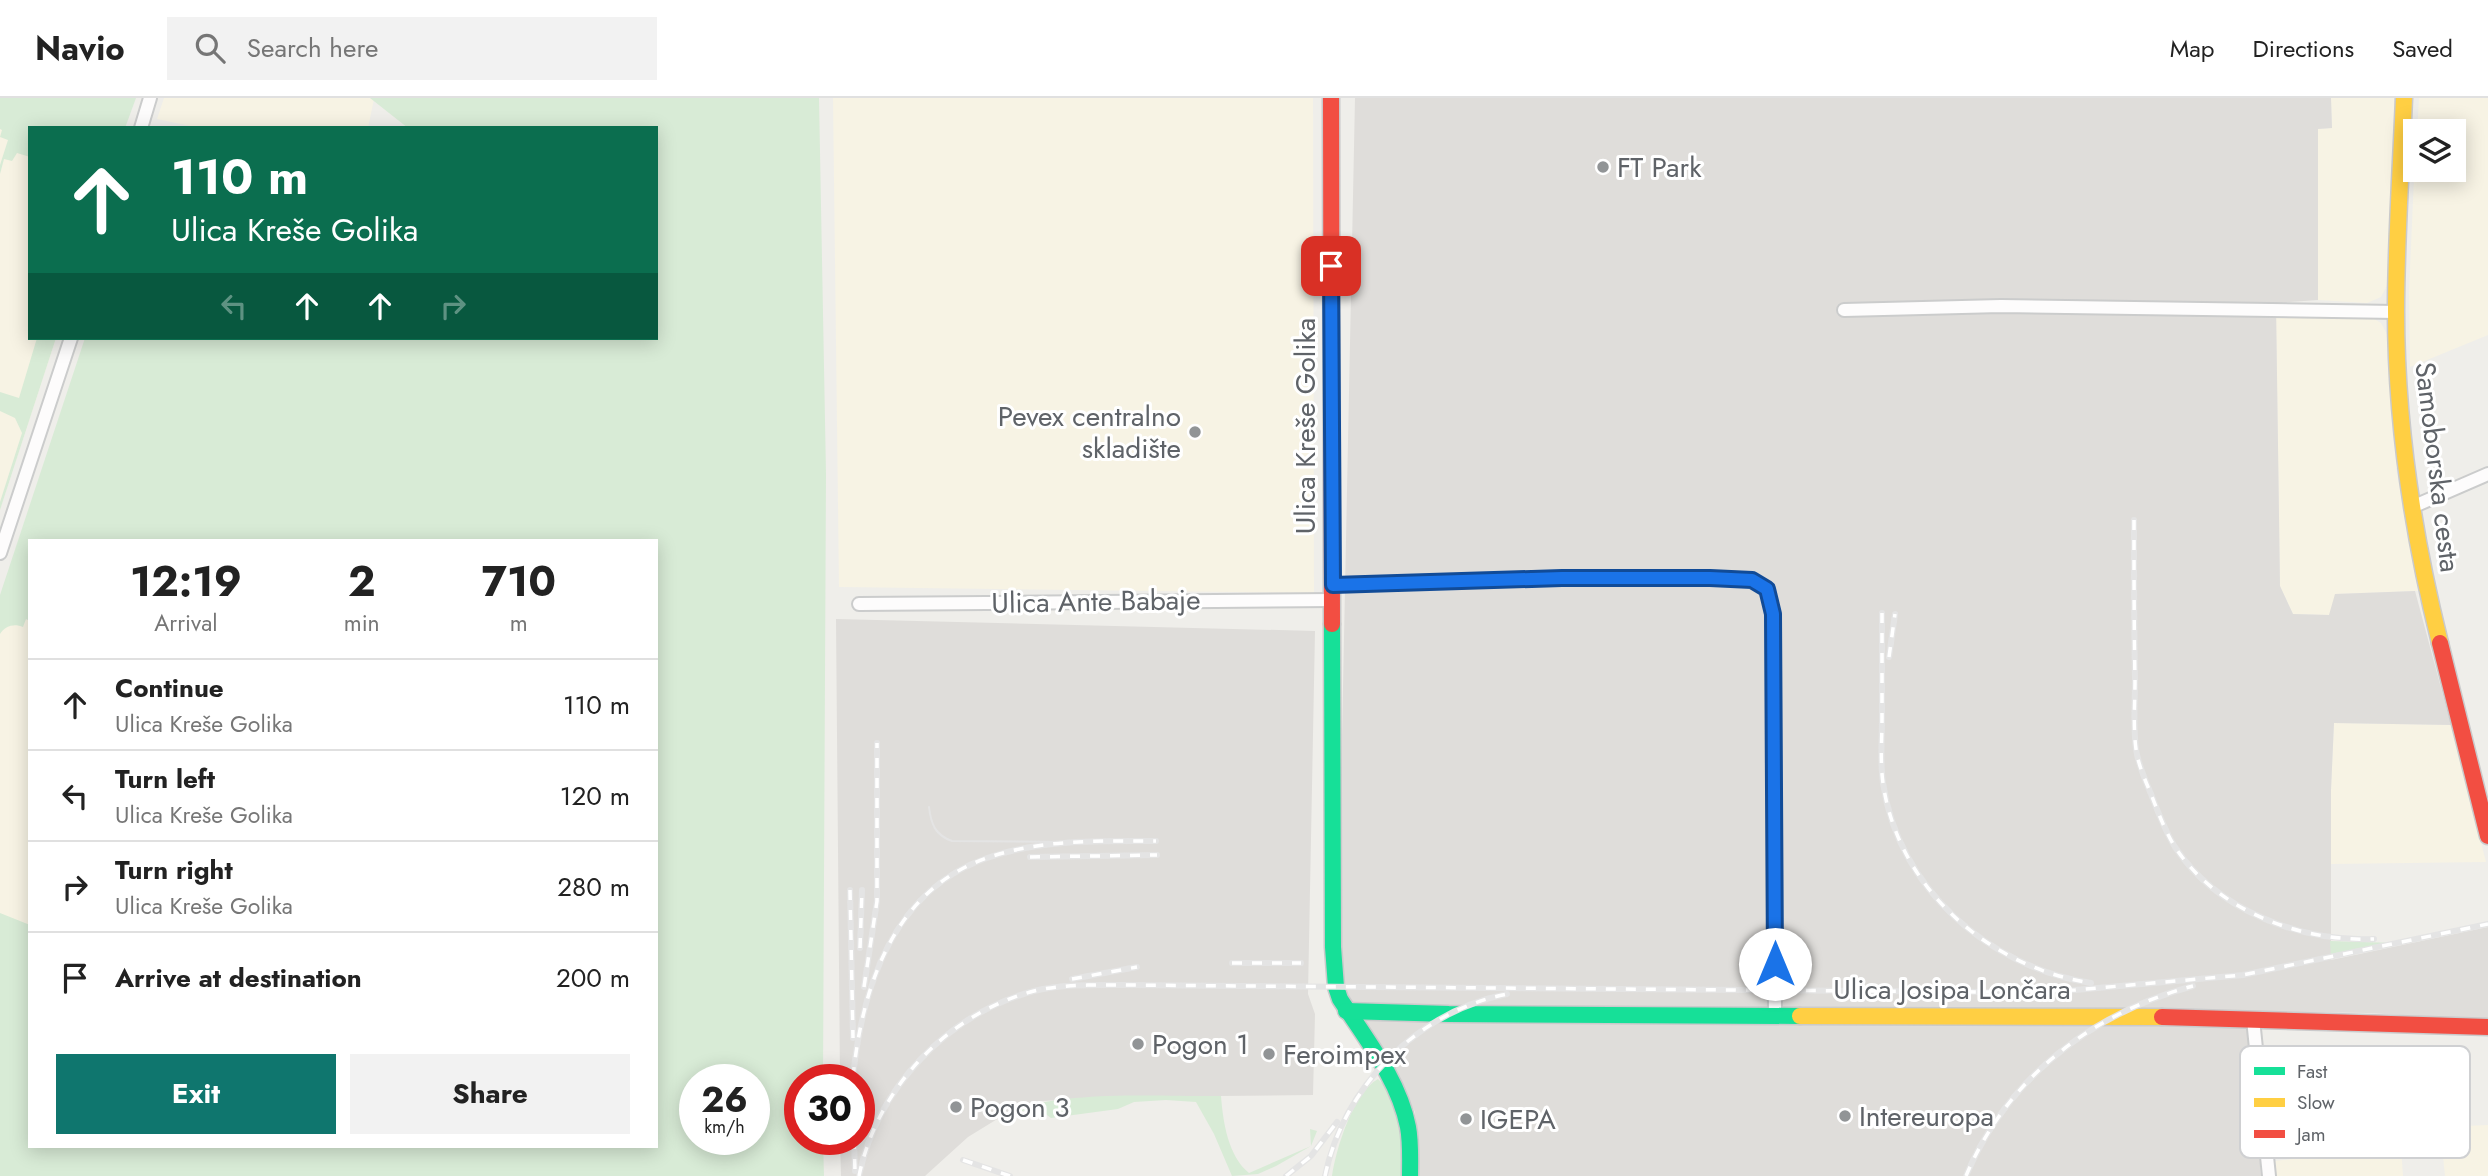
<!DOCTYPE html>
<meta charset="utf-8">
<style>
:root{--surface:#fff;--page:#f2f2f2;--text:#222;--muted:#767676;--line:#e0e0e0;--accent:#0f766e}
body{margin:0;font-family:Jost,sans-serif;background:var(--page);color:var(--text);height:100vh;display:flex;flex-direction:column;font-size:26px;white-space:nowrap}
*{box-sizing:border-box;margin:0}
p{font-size:23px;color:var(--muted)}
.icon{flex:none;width:38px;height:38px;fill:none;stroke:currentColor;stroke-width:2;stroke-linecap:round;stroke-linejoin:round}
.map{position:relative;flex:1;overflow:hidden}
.sheet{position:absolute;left:28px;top:441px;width:630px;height:609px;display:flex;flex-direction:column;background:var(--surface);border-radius:0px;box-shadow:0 4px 18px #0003}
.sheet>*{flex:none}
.top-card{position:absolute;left:28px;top:28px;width:630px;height:214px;border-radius:0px;box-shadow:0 4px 18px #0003;background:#0b6e4f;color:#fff;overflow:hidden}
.tools{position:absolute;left:2403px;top:21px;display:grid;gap:14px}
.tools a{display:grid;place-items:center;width:63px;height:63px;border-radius:0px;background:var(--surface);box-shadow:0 4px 18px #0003;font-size:35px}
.speed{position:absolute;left:679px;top:966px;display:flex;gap:14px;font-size:35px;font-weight:700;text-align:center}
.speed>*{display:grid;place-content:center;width:91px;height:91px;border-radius:50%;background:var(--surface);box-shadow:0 4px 18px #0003;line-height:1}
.speed small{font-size:18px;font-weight:400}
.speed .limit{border:10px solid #d22;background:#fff;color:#111}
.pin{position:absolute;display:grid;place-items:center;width:60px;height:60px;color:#fff;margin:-30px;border-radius:14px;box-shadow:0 4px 10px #0006}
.me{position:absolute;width:77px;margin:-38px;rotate:0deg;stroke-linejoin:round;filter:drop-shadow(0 0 5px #0008)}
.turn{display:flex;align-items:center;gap:24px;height:147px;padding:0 28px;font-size:32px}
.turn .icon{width:91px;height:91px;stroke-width:2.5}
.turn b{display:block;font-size:49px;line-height:60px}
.lanes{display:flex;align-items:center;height:66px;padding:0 28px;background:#0003;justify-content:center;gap:35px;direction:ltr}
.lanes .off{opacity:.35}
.eta{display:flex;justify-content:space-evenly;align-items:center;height:119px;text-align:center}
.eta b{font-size:42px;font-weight:700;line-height:49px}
.action{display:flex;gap:14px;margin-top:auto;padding:14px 28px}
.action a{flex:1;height:80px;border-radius:0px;background:var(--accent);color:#fff;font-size:28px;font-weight:700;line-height:80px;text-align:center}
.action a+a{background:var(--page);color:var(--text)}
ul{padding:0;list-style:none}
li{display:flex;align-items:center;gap:21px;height:91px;padding:0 28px;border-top:2px solid var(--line)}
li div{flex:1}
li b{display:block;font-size:26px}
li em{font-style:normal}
header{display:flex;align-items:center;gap:42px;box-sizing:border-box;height:98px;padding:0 35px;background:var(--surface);border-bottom:2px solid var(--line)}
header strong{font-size:33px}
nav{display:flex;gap:38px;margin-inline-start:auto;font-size:24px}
.search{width:490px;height:63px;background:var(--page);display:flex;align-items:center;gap:18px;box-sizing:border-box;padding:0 24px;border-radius:0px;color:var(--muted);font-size:26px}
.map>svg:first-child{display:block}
</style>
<header>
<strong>Navio</strong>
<div class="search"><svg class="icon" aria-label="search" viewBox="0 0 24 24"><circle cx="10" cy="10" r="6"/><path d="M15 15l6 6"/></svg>Search here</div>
<nav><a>Map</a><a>Directions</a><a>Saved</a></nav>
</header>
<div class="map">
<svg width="2488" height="1078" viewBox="0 0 2488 1078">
<rect width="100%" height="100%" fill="#efeeea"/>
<g fill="#f7f3e4">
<path d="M164 0H370L374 1 368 30H200L157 21Z"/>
<path d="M833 0H1313L1314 495 839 489Z"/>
<path d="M2331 0H2394L2393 90 2389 184 2381 199 2367 205 2318 202V31L2332 30Z"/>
<path d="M2419 0H2488V237L2410 269 2409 194 2415 56V72H2454V33H2417Z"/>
<path d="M0 28 30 37V240H56L0 412Z"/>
<path d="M2276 219H2371L2381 225 2388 238 2400 369 2396 370 2418 493 2336 496 2330 517 2293 516 2280 488Z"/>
<path d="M0 510 30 523V844L0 831Z"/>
<path d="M2334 625 2451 627 2486 764 2331 766V692Z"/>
<path d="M2488 1027V1078H2445L2440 1029Z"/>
<path d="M2401 1049 2403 1078H2275L2274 1063Z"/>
</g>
<g fill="#dfddda">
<path d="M1355 0H2331L2332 30 2318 31V202L2276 205 2280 488 2293 516 2329 517 2335 496 2415 493 2451 627 2334 625 2331 692V862L2488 829V922L2367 915 2248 913 2261 1078H1417L1415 1014 1388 965 1337 884Z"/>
<path d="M836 521 1315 533 1308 896 1315 916 1313 997 1111 999 1043 1003 1012 1012 968 1039 925 1078H841L840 1041H859V982H840Z"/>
</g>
<g fill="#d8ebd6" fill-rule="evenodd">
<path d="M0 0H136L125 30H30V59L17 55 12 63 4 61 0 76V67L8 42 0 39 2 32 0 31Z"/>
<path d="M370 0H819L826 376 823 982H800V1041H823L824 1078H0V815L30 827V1048H656V443H30V523L26 521 23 529C14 525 5 528 0 536V497L85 240H656V30H408ZM695 982H754V1041H695Z"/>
<path d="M37 240H56L0 412V404L22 335 15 320 0 313V294L19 300Z"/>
<path d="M2330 843 2396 845 2331 859Z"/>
<path d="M1378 981C1405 1006 1403 1044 1404 1078H1332C1336 1051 1353 995 1378 981Z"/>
<path d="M1221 998C1223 1024 1228 1058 1249 1075L1311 1048 1310 1031 1317 1033 1311 1048 1276 1068 1258 1076 1232 1078 1214 1036 1196 1004 1166 1002 1134 1004 1118 1011 1051 1020 1036 1009 1001 1019C1048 990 1164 999 1221 998Z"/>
</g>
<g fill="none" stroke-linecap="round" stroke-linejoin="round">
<defs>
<g id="street">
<path d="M141 30 150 0"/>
<path d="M1844 212 2001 208 2396 214"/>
<path d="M2412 409 2488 376"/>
<path d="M0 455 71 240"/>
<path d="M1333 487 1562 480H1710L1752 482 1767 491 1773 516 1775 916"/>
<path d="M859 506 1333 502"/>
<path d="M2253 921 2269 1078"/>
</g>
<g id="fast">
<path d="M1332 526 1333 849 1336 889 1340 901C1366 941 1399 982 1408 1029 1411 1045 1410 1062 1410 1078"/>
<path d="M1346 913 1449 916 1800 918"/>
</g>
<g id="slow">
<path d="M2404 0C2401 71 2396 142 2396 213 2396 325 2413 437 2440 545"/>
<path d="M1800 918 2162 919"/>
</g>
<g id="jam">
<path d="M1331 0 1332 526"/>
<path d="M2440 545 2488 738"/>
<path d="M2162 919 2488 929"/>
</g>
</defs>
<use href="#street" stroke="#cbcccc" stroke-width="16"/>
<use href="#fast" stroke="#cacacb" stroke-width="19"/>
<use href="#slow" stroke="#cacacb" stroke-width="19"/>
<use href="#jam" stroke="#cacacb" stroke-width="19"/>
<use href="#street" stroke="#fdfcfc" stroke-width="12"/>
<use href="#fast" stroke="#16e098" stroke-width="16"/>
<use href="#slow" stroke="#ffcf43" stroke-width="16"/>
<use href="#jam" stroke="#f24e42" stroke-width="16"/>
<path stroke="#e4e4e4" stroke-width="2" d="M929 709C931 726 935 737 952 743L1077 744"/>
<defs>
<g id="rail">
<path d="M2134 422C2134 475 2134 529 2135 582 2135 604 2133 629 2136 651 2138 666 2145 682 2151 696 2158 714 2165 733 2175 749 2217 813 2301 844 2374 841"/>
<path d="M1882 515C1882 550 1882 586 1882 621 1882 642 1880 664 1883 685 1898 790 1988 869 2091 885"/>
<path d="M1889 559 1895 516"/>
<path d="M1030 759 1157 757"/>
<path d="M850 792 853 940"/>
<path d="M860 850 862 792"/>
<path d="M1232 865H1301"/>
<path d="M1072 881 1137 869"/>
<path d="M864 889 877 803V645"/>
<path d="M853 979C862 890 893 792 987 760 1041 741 1100 743 1156 743"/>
<path d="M854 1041 855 1073"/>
<path d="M963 1062 1010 1078"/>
<path d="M859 1078C877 990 947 916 1034 893 1063 886 1095 887 1125 887L1987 894 2075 892 2243 877 2488 826"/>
<path d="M1286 1078 1311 1058 1337 1024"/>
<path d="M1325 1078C1344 988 1417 914 1507 896"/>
<path d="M1966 1078C2007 980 2092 915 2193 888"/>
</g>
</defs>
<use href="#rail" stroke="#e4e4e4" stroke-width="6"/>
<use href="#rail" stroke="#fff" stroke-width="3.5" stroke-dasharray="10" stroke-linecap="butt"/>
</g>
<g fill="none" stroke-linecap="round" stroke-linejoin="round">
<defs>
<path id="route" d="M1331 168 1333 487 1562 480H1710L1752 482 1767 491 1773 516 1775 866"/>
</defs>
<use href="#route" stroke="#114b97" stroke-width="18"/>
<use href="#route" stroke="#1a73e8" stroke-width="12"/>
</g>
<g fill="#919496" stroke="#fff" stroke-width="2.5">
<circle cx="1603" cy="69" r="7"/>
<circle cx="1195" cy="334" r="7"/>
<circle cx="1138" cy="946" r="7"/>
<circle cx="1269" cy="956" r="7"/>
<circle cx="956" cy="1009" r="7"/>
<circle cx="1845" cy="1018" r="7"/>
<circle cx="1466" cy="1021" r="7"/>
</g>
<g text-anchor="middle" stroke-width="6" stroke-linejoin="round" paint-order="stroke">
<g font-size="28" fill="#5f6368" stroke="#fff" text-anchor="start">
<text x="1617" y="79">FT Park</text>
<text x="1181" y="328" text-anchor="end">Pevex centralno<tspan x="1181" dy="32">skladište</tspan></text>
<text x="1152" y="956">Pogon 1</text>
<text x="1283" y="966">Feroimpex</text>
<text x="970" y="1019">Pogon 3</text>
<text x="1859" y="1028">Intereuropa</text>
<text x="1480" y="1031">IGEPA</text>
</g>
<g font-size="28" fill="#5f6368" stroke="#fff">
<text transform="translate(1305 328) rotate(-90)" y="10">Ulica Kreše Golika</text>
<text transform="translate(2438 369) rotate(83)" y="10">Samoborska cesta</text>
<text transform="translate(1096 503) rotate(-1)" y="10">Ulica Ante Babaje</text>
<text x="1952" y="901">Ulica Josipa Lončara</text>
</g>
</g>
<rect x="2240" y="948" width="230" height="112" rx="10" fill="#fff" stroke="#cfd0d2" stroke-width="2"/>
<rect x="2254" y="969" width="31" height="8" fill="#16e098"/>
<rect x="2254" y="1000" width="31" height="9" fill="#ffcf43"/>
<rect x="2254" y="1032" width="31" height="8" fill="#f24e42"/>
<g font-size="19" fill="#5f6368">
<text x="2297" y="980">Fast</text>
<text x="2297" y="1011">Slow</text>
<text x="2297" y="1043">Jam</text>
</g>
</svg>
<div class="tools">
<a><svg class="icon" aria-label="layers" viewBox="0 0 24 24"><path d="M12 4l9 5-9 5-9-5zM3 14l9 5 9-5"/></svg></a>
</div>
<div class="speed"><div>26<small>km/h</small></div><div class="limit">30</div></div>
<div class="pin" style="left:1331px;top:168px;background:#d93025"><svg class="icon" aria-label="arrive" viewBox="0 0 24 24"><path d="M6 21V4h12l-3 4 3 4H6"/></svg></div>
<svg class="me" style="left:1775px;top:866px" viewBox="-20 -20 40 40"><circle r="19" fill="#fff"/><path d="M0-13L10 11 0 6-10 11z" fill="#1a73e8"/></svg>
<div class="top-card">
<div class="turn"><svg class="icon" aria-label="ahead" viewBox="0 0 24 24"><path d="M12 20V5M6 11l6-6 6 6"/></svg><div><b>110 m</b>Ulica Kreše Golika</div></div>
<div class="lanes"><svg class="icon off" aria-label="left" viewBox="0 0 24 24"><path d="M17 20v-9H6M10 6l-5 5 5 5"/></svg><svg class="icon" aria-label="ahead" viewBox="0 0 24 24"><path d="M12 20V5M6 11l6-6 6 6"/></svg><svg class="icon" aria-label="ahead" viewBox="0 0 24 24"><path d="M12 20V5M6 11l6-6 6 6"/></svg><svg class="icon off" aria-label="right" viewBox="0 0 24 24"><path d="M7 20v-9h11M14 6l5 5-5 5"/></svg></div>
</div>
<section class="sheet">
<div class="eta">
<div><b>12:19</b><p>Arrival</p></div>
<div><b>2</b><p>min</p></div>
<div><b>710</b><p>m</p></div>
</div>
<ul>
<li><svg class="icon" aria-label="ahead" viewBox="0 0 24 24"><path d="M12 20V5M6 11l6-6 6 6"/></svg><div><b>Continue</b><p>Ulica Kreše Golika</p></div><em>110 m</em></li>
<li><svg class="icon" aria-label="left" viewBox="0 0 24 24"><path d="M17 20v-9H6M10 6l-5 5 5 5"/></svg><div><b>Turn left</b><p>Ulica Kreše Golika</p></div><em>120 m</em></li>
<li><svg class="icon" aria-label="right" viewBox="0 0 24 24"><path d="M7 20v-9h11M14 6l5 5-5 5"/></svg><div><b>Turn right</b><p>Ulica Kreše Golika</p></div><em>280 m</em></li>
<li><svg class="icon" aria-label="arrive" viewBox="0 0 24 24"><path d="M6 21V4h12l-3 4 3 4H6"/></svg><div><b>Arrive at destination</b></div><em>200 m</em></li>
</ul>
<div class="action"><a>Exit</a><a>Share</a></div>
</section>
</div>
